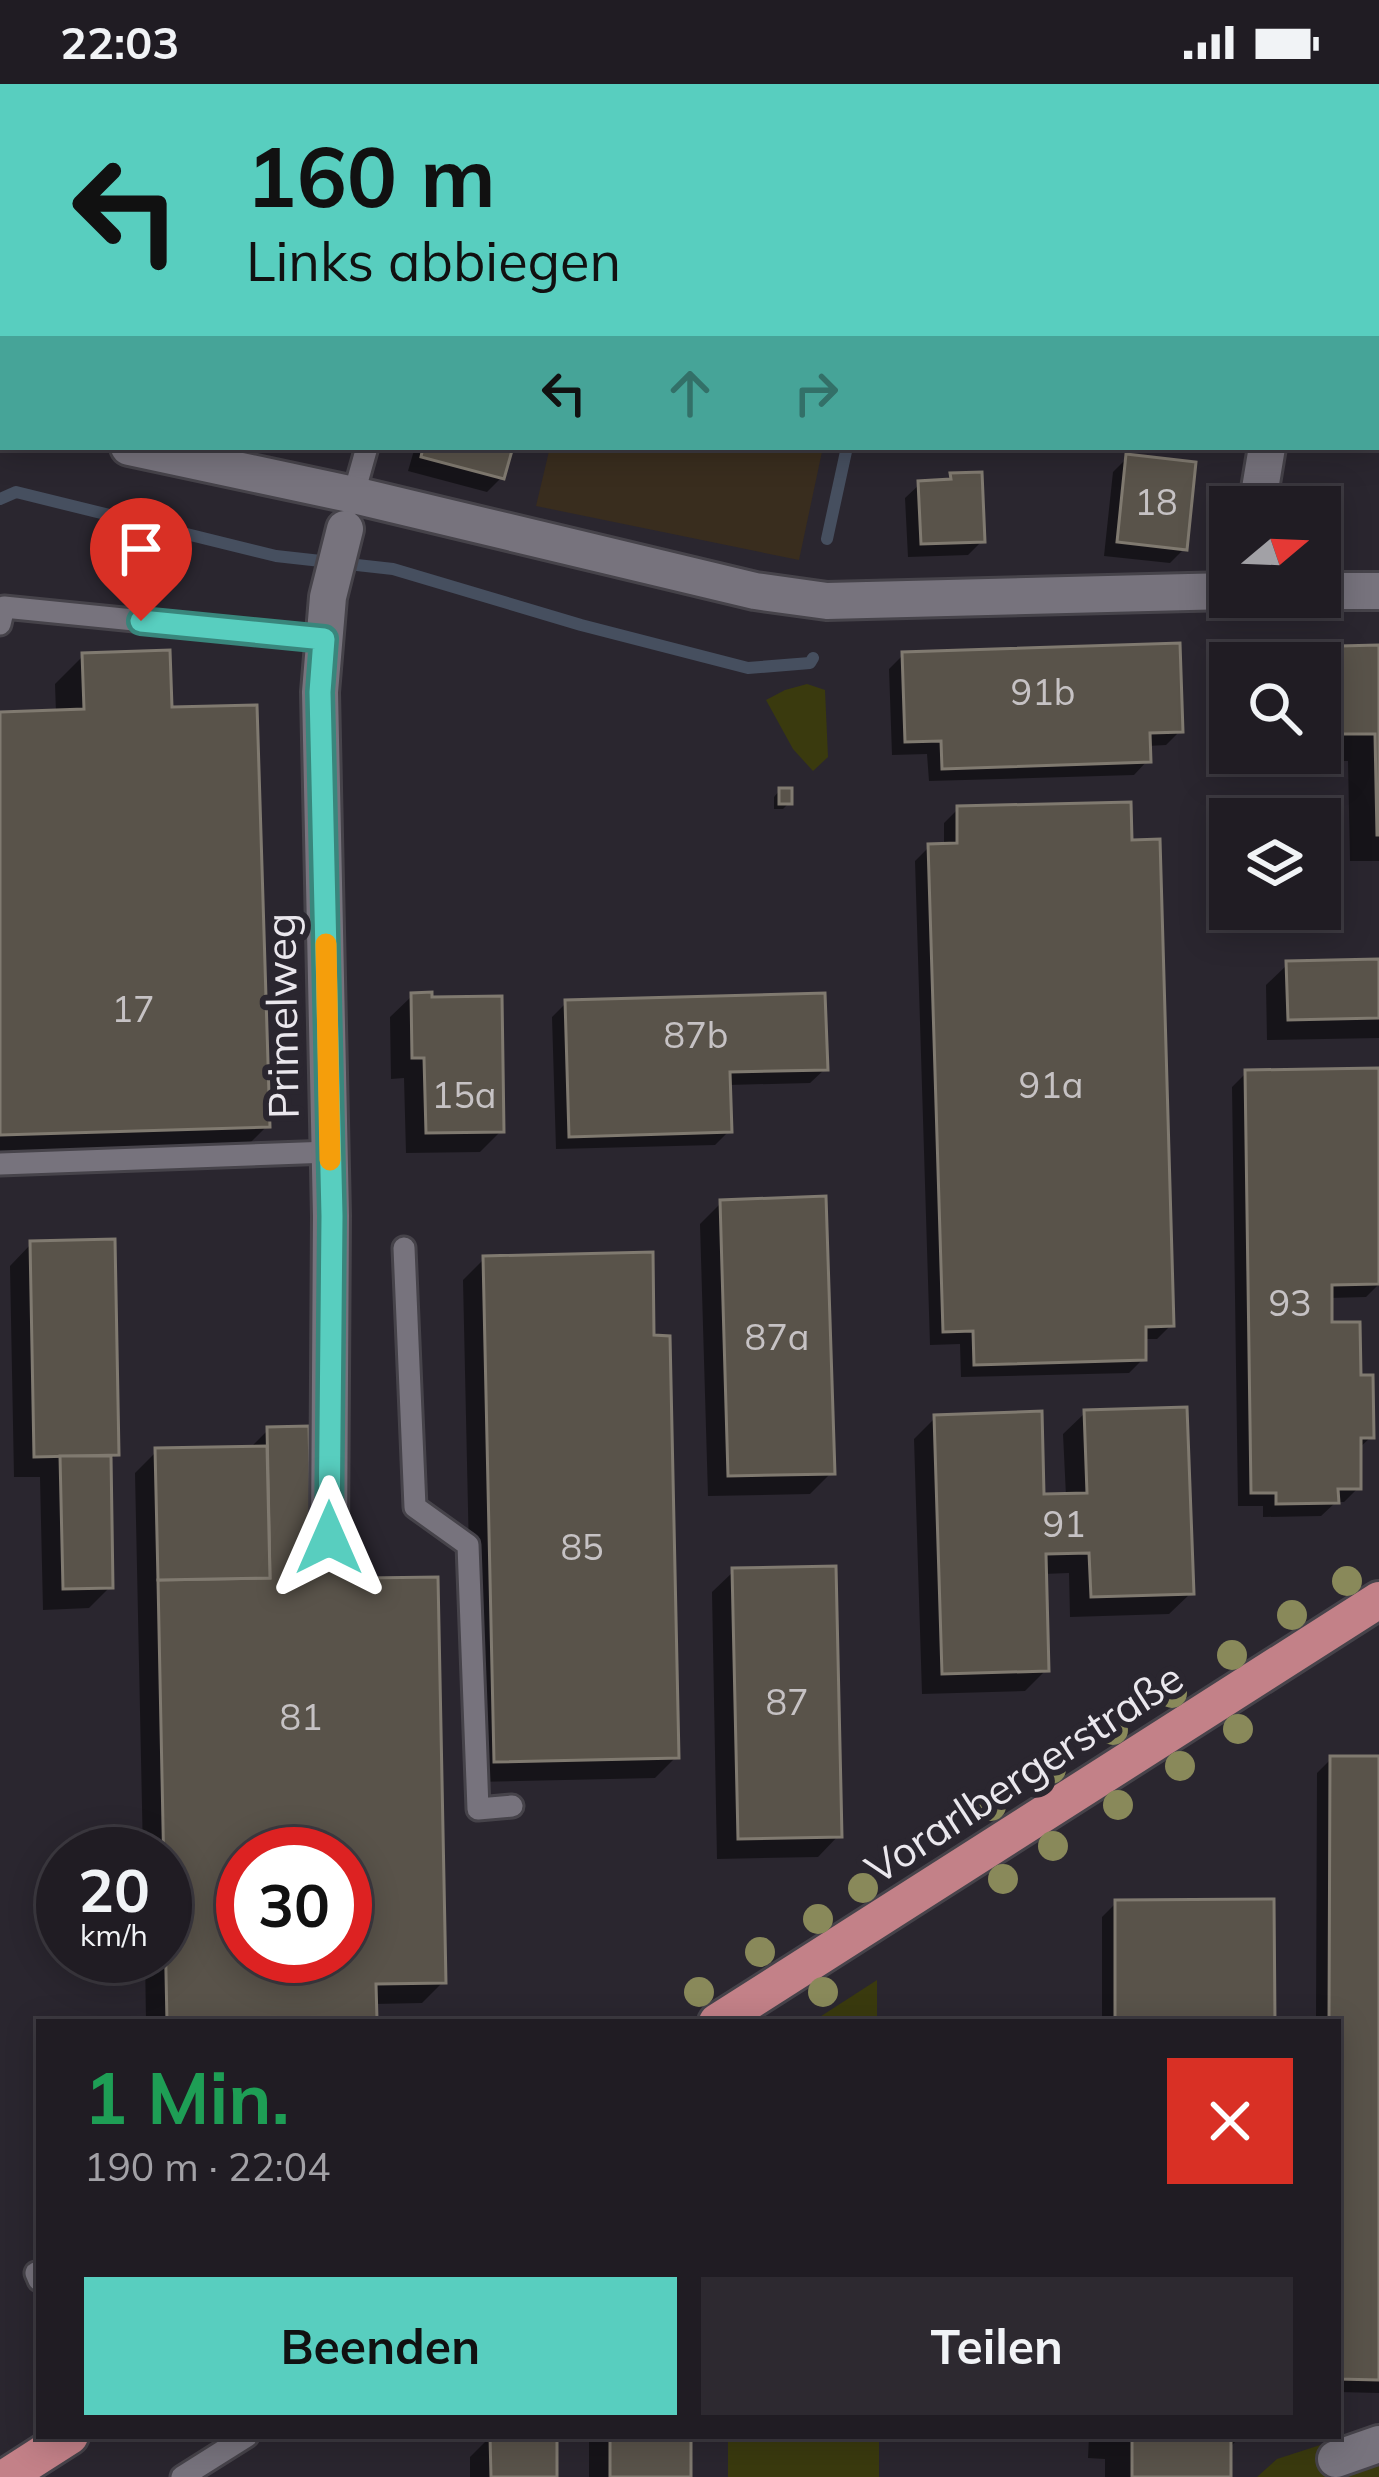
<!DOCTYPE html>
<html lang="de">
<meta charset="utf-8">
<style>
:root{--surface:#201c23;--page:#2d2930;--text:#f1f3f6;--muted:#a2a1a6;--line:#3d3a41;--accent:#58cebf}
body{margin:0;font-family:Mulish,sans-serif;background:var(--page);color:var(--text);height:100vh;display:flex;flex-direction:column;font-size:45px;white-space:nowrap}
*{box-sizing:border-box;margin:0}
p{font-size:39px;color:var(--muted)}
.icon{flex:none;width:66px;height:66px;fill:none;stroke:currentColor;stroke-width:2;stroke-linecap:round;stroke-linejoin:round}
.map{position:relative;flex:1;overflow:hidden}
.details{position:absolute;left:36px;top:1935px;width:1305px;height:420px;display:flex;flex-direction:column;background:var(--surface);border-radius:0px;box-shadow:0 6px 30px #0003,0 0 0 3px var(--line)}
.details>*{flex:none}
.hud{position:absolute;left:0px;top:0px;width:1380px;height:366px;box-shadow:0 6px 30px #0003,0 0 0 3px var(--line);background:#58cebf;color:#111;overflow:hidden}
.needle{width:78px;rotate:71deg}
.tools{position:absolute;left:1209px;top:402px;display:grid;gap:24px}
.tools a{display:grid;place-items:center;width:132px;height:132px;border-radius:0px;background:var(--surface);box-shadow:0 6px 30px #0003,0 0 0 3px var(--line);font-size:60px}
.speed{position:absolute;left:36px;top:1743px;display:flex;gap:24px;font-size:60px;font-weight:700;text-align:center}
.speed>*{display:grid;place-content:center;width:156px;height:156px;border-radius:50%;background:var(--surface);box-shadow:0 6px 30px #0003,0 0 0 3px var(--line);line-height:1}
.speed small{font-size:30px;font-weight:400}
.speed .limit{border:18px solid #d22;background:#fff;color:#111}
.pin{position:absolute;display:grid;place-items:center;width:102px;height:102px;color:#fff;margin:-123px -51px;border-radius:50% 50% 50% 0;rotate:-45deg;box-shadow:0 0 12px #0007}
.pin .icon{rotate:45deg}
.me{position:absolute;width:132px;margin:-66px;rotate:0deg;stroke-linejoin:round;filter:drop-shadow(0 0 9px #0008)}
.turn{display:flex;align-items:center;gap:42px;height:252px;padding:0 48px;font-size:54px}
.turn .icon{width:156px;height:156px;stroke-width:2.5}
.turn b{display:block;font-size:84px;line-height:102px}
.lanes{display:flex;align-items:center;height:114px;padding:0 48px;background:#0003;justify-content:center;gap:60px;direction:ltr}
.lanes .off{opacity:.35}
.round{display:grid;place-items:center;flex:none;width:126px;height:126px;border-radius:0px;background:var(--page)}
.summary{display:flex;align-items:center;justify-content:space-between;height:204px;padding:0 48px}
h1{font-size:72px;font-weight:700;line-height:90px;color:#1e9e55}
.action{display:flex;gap:24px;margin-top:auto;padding:24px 48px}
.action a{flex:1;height:138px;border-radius:0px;background:var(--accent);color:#111;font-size:48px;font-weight:700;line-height:138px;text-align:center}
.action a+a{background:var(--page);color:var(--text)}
.status{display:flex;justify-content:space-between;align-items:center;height:84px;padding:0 60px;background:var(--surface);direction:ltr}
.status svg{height:33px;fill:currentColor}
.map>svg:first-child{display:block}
</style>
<div class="status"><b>22:03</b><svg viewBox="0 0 49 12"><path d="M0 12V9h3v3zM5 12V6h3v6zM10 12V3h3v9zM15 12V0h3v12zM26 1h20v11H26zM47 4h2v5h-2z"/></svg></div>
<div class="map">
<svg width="1379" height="2393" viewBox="0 0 1379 2393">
<rect width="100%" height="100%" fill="#2a262f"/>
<path fill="#392d1e" d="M550 363H823L799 476 536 422Z"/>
<g fill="#3a3a0e">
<path d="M807 600 825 606 828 673 813 687 793 665 766 616 785 606Z"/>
<path d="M877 1896V1938H812Z"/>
<path d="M1379 2342V2393H1257L1277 2375Z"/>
<rect x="728" y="2352" width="151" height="41"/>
</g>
<g fill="#0007" fill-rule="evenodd">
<path d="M236 0H288L287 3H235Z"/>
<path d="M1164 0H1220L1217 3H1177Z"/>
<path d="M1223 0H1284L1281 3H1231L1223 2Z"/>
<path d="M415 363H510L501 394 487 408 408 387Z"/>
<path d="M1127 374 1184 465 1170 479 1104 472 1113 388Z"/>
<path d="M952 392 982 457 968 471 908 473 905 414 920 400 945 399Z"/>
<path d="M1379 564V777H1350L1348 677H1314V669H1320V586L1341 565Z"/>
<path d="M903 571 1180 647 1166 661 1147 662 1148 676 1134 691 929 697 927 670 892 671 889 585Z"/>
<path d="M83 572 169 626 267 1042 239 1070 0 1077V631L56 629 55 600Z"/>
<path d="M780 706 789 719 783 725H774V713Z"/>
<path d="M958 725 1171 1241 1157 1255H1143V1275L1129 1289 961 1293 960 1260 930 1261 915 777 929 763H944V739Z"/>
<path d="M1379 878V954L1267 956 1266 901 1288 880Z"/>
<path d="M412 912 501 1047 480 1068 406 1069 404 994 391 995 390 933Z"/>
<path d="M566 919 825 985 810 999 728 1001 729 1047 715 1061 556 1065 552 933Z"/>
<path d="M1379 987V1200L1366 1213 1329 1214V1241L1358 1294 1371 1353 1358 1365V1404L1344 1418H1336L1321 1432 1263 1433V1422H1238L1232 1003 1246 989Z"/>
<path d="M721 1119 832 1388 810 1410 708 1412 700 1140Z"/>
<path d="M31 1160 116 1370 108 1379 110 1503 89 1524 43 1526 40 1393H14L10 1182Z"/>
<path d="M484 1175 676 1673 655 1694 474 1698 463 1196Z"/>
<path d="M1085 1329 1191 1509 1169 1530 1070 1533 1069 1489 1043 1490 1046 1586 1025 1607 922 1610 914 1355 935 1334 1041 1413 1066 1412 1063 1350Z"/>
<path d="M268 1346 309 1478 364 1497 443 1898 422 1919 374 1920V1934L370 1938H146L145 1872H165V1770H143L135 1389 157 1367 249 1365ZM243 1770H345V1872H243Z"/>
<path d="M734 1487 839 1751 818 1773 717 1775 712 1508Z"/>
<path d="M1331 1675H1379V2309L1338 2308V1938H1316L1317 1689Z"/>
<path d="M1116 1819 1272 1938H1102V1833Z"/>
<path d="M491 2352H554V2393H470V2373Z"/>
<rect x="589" y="2352" width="99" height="41"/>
<path d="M1089 2352H1241L1228 2365V2393H1105V2375L1088 2374Z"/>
</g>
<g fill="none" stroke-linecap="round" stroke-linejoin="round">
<g stroke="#464f5f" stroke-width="12">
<path d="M940 3 941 0"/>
<path d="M0 415 16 408 276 472 393 485 581 541 748 584 810 579 813 574"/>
<path d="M827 455 847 363"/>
</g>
</g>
<g fill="#59534a" stroke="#807a70" stroke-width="3" fill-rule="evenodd">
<path d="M0 0H72L71 3H3V59H0Z"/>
<path d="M327 0H389L388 3H326Z"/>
<path d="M711 0H882L881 3H710Z"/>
<path d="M0 59H3V154L0 153Z"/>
<path d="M423 363H513L504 395 421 373Z"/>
<path d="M1126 370 1196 378 1187 466 1117 458Z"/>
<path d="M982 388 985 458 921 460 918 397 951 395 950 389Z"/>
<path d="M1180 559 1183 648 1150 649 1151 678 942 685 941 657 905 658 902 568Z"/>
<path d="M1379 561V751H1377L1375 650H1341L1340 562Z"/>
<path d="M170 566 172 623 257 621 270 1043 0 1051V628L84 625 82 569Z"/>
<rect x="779" y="704" width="13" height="16"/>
<path d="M1131 718 1132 756 1160 755 1174 1242 1146 1243V1276L974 1281 973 1247 943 1248 928 760 957 759V722Z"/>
<path d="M1379 875V934L1288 936 1286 877Z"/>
<path d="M432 908V913L502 912 504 1048 426 1049 424 974H412L411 909Z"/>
<path d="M825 909 828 986 730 988 732 1048 569 1053 565 916Z"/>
<path d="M1379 984V1200L1332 1201V1238H1360L1361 1291H1373L1374 1354H1361V1405H1338L1339 1419 1276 1420V1409H1251L1245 986Z"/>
<path d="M826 1112 835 1390 728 1392 720 1116Z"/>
<path d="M115 1155 119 1371 34 1373 30 1157Z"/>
<path d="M653 1168 654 1251 670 1252 679 1674 494 1678 483 1172Z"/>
<path d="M1187 1323 1194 1510 1091 1513 1089 1469 1046 1470 1049 1587 942 1590 934 1331 1042 1327 1044 1410 1087 1409 1084 1326Z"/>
<path d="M309 1342 312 1475 366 1473V1494L438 1493 446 1899 376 1900 377 1935 347 1938H167L158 1496 270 1494 267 1343ZM243 1770H345V1872H243Z"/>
<path d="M267 1362 270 1494 158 1496 155 1364Z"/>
<path d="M60 1372H111L113 1504 63 1505Z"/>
<path d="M836 1482 842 1753 738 1755 732 1484Z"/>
<path d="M1330 1672H1379V2296L1338 2295V1938H1329Z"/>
<path d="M1274 1815 1275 1938H1115V1816Z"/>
<path d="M490 2352H557V2393H491Z"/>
<rect x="610" y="2352" width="81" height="41"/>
<rect x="1132" y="2352" width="99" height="41"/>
</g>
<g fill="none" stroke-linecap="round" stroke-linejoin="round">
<defs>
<g id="lane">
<path d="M172 3 173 0"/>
<path d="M470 3 471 0"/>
<path d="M351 420 367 363"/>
<path d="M0 540 4 523 324 555"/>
<path d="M0 1080 330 1068"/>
<path d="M404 1164 415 1423 468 1461 478 1725 512 1722"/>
<path d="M36 2189 39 2196"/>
<path d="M182 2393 247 2352"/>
</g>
<g id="street">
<path d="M1328 3V0"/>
<path d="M0 325 3 326"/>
<path d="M129 363 354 411 755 507 827 517 1230 507"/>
<path d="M1257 423 1267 363"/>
<path d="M1320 507H1379"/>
<path d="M329 1454 331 1132 320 608 328 513 345 445"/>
<path d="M1336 2375 1379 2360"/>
</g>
<g id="primary">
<path d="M717 1938 1379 1516"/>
<path d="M6 2393 70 2352"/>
</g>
</defs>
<use href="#lane" stroke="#46434a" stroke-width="27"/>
<use href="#street" stroke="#46434a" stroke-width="42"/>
<use href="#primary" stroke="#46434a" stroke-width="42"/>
<use href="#lane" stroke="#77737d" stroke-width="21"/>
<use href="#street" stroke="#77737d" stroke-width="36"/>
<use href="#primary" stroke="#c38188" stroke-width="36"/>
</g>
<g fill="#89895a">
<circle cx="1347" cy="1497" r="15"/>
<circle cx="1292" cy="1531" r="15"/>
<circle cx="1232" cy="1571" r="15"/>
<circle cx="1172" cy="1609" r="15"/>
<circle cx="1238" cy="1645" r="15"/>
<circle cx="1113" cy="1646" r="15"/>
<circle cx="1180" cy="1682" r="15"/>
<circle cx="1051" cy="1685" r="15"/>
<circle cx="1118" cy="1721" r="15"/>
<circle cx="991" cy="1722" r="15"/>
<circle cx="1053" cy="1762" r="15"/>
<circle cx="1003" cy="1795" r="15"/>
<circle cx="863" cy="1804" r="15"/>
<circle cx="818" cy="1835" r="15"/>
<circle cx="760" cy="1868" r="15"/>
<circle cx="699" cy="1908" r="15"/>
<circle cx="823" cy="1908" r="15"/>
</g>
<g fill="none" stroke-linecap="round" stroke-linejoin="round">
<defs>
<path id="route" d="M141 537 324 555 320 608 332 1132 329 1454"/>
</defs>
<use href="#route" stroke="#39867c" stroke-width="30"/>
<use href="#route" stroke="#58cebf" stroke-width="21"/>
<path stroke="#f59e0b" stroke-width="21" d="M326 860 330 1076"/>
</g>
<g text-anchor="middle" stroke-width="12" stroke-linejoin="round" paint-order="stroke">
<g font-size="36" fill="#c6c2c4">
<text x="1156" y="431">18</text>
<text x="1043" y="621">91b</text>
<text x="133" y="938">17</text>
<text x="696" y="964">87b</text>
<text x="1051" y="1014">91a</text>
<text x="464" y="1024">15a</text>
<text x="1290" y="1232">93</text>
<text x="777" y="1266">87a</text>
<text x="1064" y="1453">91</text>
<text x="582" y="1476">85</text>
<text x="787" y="1631">87</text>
<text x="301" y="1646">81</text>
</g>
<g font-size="42" fill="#eae7ed" stroke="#2a262f">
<text transform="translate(282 932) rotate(-91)" y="15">Primelweg</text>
<text transform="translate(1024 1689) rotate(-33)" y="15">Vorarlbergerstraße</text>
</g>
</g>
</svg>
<div class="tools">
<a><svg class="needle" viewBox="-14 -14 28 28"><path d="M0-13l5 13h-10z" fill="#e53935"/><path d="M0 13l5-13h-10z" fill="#a2a1a6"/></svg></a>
<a><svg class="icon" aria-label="search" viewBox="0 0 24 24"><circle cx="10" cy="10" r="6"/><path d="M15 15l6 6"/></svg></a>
<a><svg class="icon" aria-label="layers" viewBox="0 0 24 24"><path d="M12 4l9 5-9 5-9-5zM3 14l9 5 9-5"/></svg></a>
</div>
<div class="speed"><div>20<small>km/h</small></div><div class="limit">30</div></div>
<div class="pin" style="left:141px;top:537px;background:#d93025"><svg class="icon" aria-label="arrive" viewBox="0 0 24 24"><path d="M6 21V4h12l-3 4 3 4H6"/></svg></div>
<svg class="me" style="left:329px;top:1454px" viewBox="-20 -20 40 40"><path d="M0-17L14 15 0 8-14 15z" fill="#58cebf" stroke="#fff" stroke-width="4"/></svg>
<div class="hud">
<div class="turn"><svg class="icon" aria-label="left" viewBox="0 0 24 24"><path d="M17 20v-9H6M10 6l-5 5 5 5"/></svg><div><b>160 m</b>Links abbiegen</div></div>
<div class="lanes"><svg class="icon" aria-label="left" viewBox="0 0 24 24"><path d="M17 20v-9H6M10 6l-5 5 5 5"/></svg><svg class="icon off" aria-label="ahead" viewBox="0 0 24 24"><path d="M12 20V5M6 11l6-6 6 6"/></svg><svg class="icon off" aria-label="right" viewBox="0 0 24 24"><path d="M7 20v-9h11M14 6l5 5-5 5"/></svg></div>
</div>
<section class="details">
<div class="summary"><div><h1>1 Min.</h1><p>190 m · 22:04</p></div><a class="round" style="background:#d93025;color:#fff"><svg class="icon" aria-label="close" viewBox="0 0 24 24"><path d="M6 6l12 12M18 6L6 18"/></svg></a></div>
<div class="action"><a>Beenden</a><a>Teilen</a></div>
</section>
</div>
